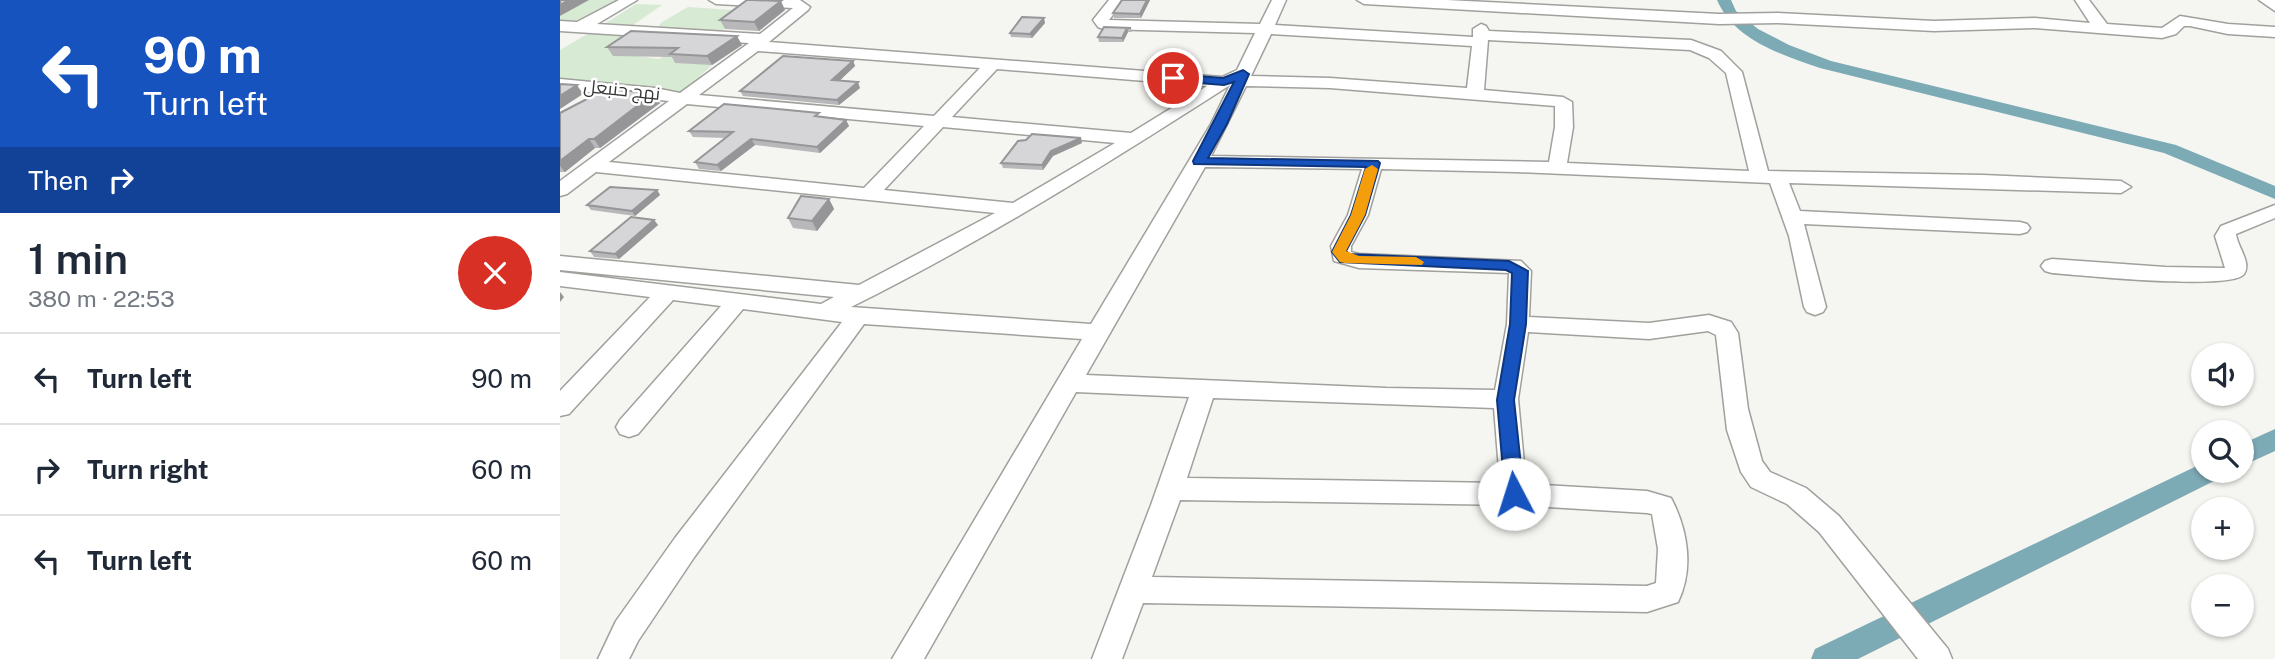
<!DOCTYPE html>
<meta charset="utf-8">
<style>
:root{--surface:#fff;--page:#f6f6f7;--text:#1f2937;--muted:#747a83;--line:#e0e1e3}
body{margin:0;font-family:"Public Sans",Cairo,sans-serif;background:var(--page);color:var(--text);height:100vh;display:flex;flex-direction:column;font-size:26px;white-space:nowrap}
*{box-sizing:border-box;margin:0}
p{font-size:23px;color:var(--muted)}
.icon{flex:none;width:38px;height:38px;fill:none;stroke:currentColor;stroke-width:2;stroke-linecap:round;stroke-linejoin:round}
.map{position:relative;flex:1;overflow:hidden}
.drawer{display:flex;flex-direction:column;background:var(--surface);width:560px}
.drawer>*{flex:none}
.hud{background:#1653bf;color:#fff;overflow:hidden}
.tools{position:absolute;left:1631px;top:343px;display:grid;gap:14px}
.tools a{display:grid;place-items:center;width:63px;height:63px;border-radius:50%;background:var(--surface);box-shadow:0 2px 5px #0004;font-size:35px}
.pin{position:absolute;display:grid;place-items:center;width:60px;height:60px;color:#fff;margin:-30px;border:4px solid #fff;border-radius:50%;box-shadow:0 2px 7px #0007}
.me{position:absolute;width:77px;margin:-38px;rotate:355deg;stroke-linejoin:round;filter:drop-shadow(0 0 5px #0008)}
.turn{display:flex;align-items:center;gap:24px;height:147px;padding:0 28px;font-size:32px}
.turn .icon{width:91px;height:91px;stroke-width:2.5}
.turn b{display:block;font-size:49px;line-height:60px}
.then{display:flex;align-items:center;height:66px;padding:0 28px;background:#0003;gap:14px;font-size:26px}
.round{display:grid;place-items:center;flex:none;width:74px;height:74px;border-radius:37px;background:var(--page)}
.head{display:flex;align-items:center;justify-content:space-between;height:119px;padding:0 28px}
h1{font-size:42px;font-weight:600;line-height:52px}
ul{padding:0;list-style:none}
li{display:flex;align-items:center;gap:21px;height:91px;padding:0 28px;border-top:2px solid var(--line)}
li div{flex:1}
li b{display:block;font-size:26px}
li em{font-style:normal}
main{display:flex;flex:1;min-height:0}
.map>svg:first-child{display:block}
</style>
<main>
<section class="drawer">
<div class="hud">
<div class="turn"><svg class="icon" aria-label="left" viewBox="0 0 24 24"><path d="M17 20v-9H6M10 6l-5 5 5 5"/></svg><div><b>90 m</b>Turn left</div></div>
<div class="then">Then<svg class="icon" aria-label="right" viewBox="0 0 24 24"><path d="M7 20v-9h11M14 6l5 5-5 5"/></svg></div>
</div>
<div class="head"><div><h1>1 min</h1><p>380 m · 22:53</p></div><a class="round" style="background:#d93025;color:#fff"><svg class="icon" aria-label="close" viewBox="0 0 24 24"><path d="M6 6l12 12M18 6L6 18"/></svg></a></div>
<ul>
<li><svg class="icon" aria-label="left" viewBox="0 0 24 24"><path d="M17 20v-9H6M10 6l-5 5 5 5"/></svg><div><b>Turn left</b></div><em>90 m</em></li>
<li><svg class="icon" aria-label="right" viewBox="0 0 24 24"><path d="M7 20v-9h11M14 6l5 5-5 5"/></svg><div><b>Turn right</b></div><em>60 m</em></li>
<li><svg class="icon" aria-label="left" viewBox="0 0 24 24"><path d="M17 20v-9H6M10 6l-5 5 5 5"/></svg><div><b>Turn left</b></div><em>60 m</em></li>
</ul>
</section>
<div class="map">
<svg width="1715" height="659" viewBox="0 0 1715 659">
<rect width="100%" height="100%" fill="#f5f5f1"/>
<g fill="#d7ead3">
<path d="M28 0H57L23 21 0 20V16Z"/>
<path d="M76 4 102 5 73 25 46 23Z"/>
<path d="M128 7 188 11 161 32 98 27 102 22Z"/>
<path d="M29 33 80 38 77 56 99 59 125 41 152 65 123 92 0 82V50Z"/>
</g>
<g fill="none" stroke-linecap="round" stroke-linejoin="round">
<g fill="#7caab5" fill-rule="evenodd">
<path d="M1157 0H1171L1176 11 1198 29 1229 45 1271 61 1616 145 1715 186V199L1604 153 1260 68C1221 54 1175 41 1157 0Z"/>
<path d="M1715 429V451L1682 466V444Z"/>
<path d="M1643 463V471H1664L1660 478 1298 659H1251L1255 649Z"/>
</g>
<defs>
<g id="street">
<path d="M59 0H77L37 24 200 34 233 8 156 4 149 0H240L250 7 248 10 209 42 662 77 677 70 695 33 543 29 538 27 533 20 549 0H564L549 20 700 24 712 0H726L715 25 913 37V29L921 24 926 26 929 31 1131 40 1161 51 1182 72 1208 171 1423 175 1561 181 1571 187 1561 193 1229 183 1240 211 1460 222 1467 224 1470 228 1467 232 1460 234 1244 224 1266 307 1263 312 1255 315 1247 312 1244 307 1229 236 1210 183 956 172 821 169 808 215 791 246V252L799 254 961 261 971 271 969 317 1089 323 1149 315 1171 322 1178 333 1188 409 1202 461 1210 472 1246 488 1279 516 1388 649 1392 659H1358L1259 532 1227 504 1191 487 1181 472 1167 430 1156 335 1148 331 1089 339 968 332 958 399 966 484 1087 491 1111 498C1128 530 1134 569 1118 602L1087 612 583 603 562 659H532L591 505 629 397 516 392 364 659H332L522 339 304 324 135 556 78 641 69 659H38L56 621 115 538 282 322 183 309 78 434 69 437 60 434 56 427 60 420 161 306 113 300 9 414 0 416V391L90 297 0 286V272L261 304 274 297 0 270V256L299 285 435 213 36 172 7 194 0 196V181L109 101 0 89V79L95 88 120 93 189 43 0 31V21L17 22ZM711 34 912 46 907 88 770 78 691 76ZM928 40 1130 50 1149 58 1166 73 1189 171 1007 163 1013 127 1012 102 1003 97 924 90ZM198 51 420 68 374 116 139 95ZM437 69 647 86 571 133 392 117ZM670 85 651 124 531 324 291 307C422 242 547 164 670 85ZM686 86 770 88 995 106V127L989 162 651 156ZM127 104 364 126 304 188 49 162ZM383 127 555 143 453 203 324 190ZM645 167 802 169 788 215 771 246 774 261 799 268 949 273 947 324 935 390 826 388 526 375ZM653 398 934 408 940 483 627 478ZM620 500 954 505 1087 513 1092 514 1098 549 1096 583 1087 586 592 577Z"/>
<path d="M797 0H887L1159 14 1218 13 1374 21 1475 18 1530 23 1515 0H1529L1547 24 1602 28 1620 16 1668 24 1715 27V37L1668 34 1630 26H1624L1616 34 1602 38 1475 28 1374 31 1218 23 1159 24 804 4Z"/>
<path d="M1699 0H1715V11Z"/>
<path d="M1715 205V218L1676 234C1677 246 1692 263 1684 274 1673 291 1518 275 1492 273L1485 271 1481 266 1485 261 1492 259 1605 267 1665 268 1655 236 1661 226Z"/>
</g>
</defs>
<use href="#street" stroke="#a1a09d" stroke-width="3"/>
<use href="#street" fill="#fff" fill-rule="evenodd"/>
</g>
<g fill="#b8b7ba">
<path d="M590 0 581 18H554L553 13Z"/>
<path d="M225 10 199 31 165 29 160 20Z"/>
<path d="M485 23 472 38 451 37 450 33Z"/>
<path d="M544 27 571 28 572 32H568L563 42H539L538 37Z"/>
<path d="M182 45 152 65 115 63 112 57 53 56 47 47Z"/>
<path d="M293 61 295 66 279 81 300 88 279 105 183 96 180 91Z"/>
<path d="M94 93 100 103 40 148H35L5 172H0V113Z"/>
<path d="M261 117 286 120 289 126 260 153 195 145 161 171 139 169 135 162 166 138 133 137 129 131Z"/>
<path d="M522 143 493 156 483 170 443 168 441 163Z"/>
<path d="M97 190 100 195 75 216 31 210 27 205Z"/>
<path d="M269 199 274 209 257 231 233 228 228 218Z"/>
<path d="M94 220 98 225 59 259 34 257 30 251Z"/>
</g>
<g fill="#969597">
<path d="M9 0H29L0 16V5Z"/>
<path d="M587 0H590L581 18 580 14Z"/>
<path d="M221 1 225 10 199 31 194 22Z"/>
<path d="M484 18 485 23 472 38 470 34Z"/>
<path d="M567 28 568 32 563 42 562 38Z"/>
<path d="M177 36 182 45 152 65 147 56Z"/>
<path d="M293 61 295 66 274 86 272 80Z"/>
<path d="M298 82 300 88 279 105 277 100Z"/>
<path d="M17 85 23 94 0 109V96Z"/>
<path d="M94 93 100 103 40 148 34 139Z"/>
<path d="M286 120 289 126 260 153 257 147Z"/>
<path d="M521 138 522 143 493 156 483 170 482 165 491 151Z"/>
<path d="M29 139 35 148 5 172 0 166V161Z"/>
<path d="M191 139 195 145 161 171 157 165Z"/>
<path d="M97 190 100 195 75 216 72 211Z"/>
<path d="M269 199 274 209 257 231 252 221Z"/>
<path d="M94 220 98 225 59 259 55 254Z"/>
<path d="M0 292 4 297 0 302Z"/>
</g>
<g fill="#d6d5d8" stroke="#969597" stroke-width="2">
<path d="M0 0H9L0 5Z"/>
<path d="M187 0H193L221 1 194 22 160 20Z"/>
<path d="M562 0H587L580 14 553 13Z"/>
<path d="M462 17 484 18 470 34 450 33Z"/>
<path d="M544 27 571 28H567L562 38 538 37Z"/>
<path d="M71 31 177 36 147 56 110 54 118 48 47 47Z"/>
<path d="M223 56 293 61 272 80 298 82 277 100 180 91Z"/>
<path d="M0 84 17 85 0 96Z"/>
<path d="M46 89 94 93 34 139H29L0 161V113Z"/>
<path d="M164 104 259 113 255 116 286 120 257 147 191 139 157 165 135 162 173 132 129 131Z"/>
<path d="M472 134 521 138 491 151 482 165 441 163 458 141 466 140Z"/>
<path d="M50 187 97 190 72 211 27 205Z"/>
<path d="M241 196 269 199 252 221 228 218Z"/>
<path d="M71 217 94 220 55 254 30 251Z"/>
</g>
<path fill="#1653bf" stroke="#0e367c" stroke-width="2" d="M683 70 689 74 667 124 648 158 818 161 820 163 805 215 786 251 789 254 949 261 968 271 966 324 954 400 964 494 961 500 954 502 948 500 945 494 937 400 950 324 952 273 946 270 780 262 772 252 791 215 806 167 634 164 633 161 674 82 664 85 613 81 607 78 613 74 663 78Z"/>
<path fill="#f59e0b" d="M812 165 818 169 805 215 786 251 799 256 856 257 864 262 862 265 785 263 780 262 772 252 791 215 805 169Z"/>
<g text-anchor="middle" stroke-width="5" stroke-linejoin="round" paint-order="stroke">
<g font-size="18" fill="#363634" stroke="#fff">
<text transform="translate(62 90) rotate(6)" y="6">نهج حنبعل</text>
</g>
</g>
</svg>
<div class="tools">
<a><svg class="icon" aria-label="sound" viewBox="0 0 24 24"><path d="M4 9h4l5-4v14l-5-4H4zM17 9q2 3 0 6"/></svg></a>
<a><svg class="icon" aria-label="search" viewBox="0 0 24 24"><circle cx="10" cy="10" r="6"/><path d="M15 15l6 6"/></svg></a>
<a>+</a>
<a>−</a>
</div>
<div class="pin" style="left:613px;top:78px;background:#d93025"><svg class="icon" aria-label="arrive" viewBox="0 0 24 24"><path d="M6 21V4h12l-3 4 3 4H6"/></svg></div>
<svg class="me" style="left:954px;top:494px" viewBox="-20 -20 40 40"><circle r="19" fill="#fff"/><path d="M0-13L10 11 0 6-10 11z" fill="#1653bf"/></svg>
</div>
</main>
